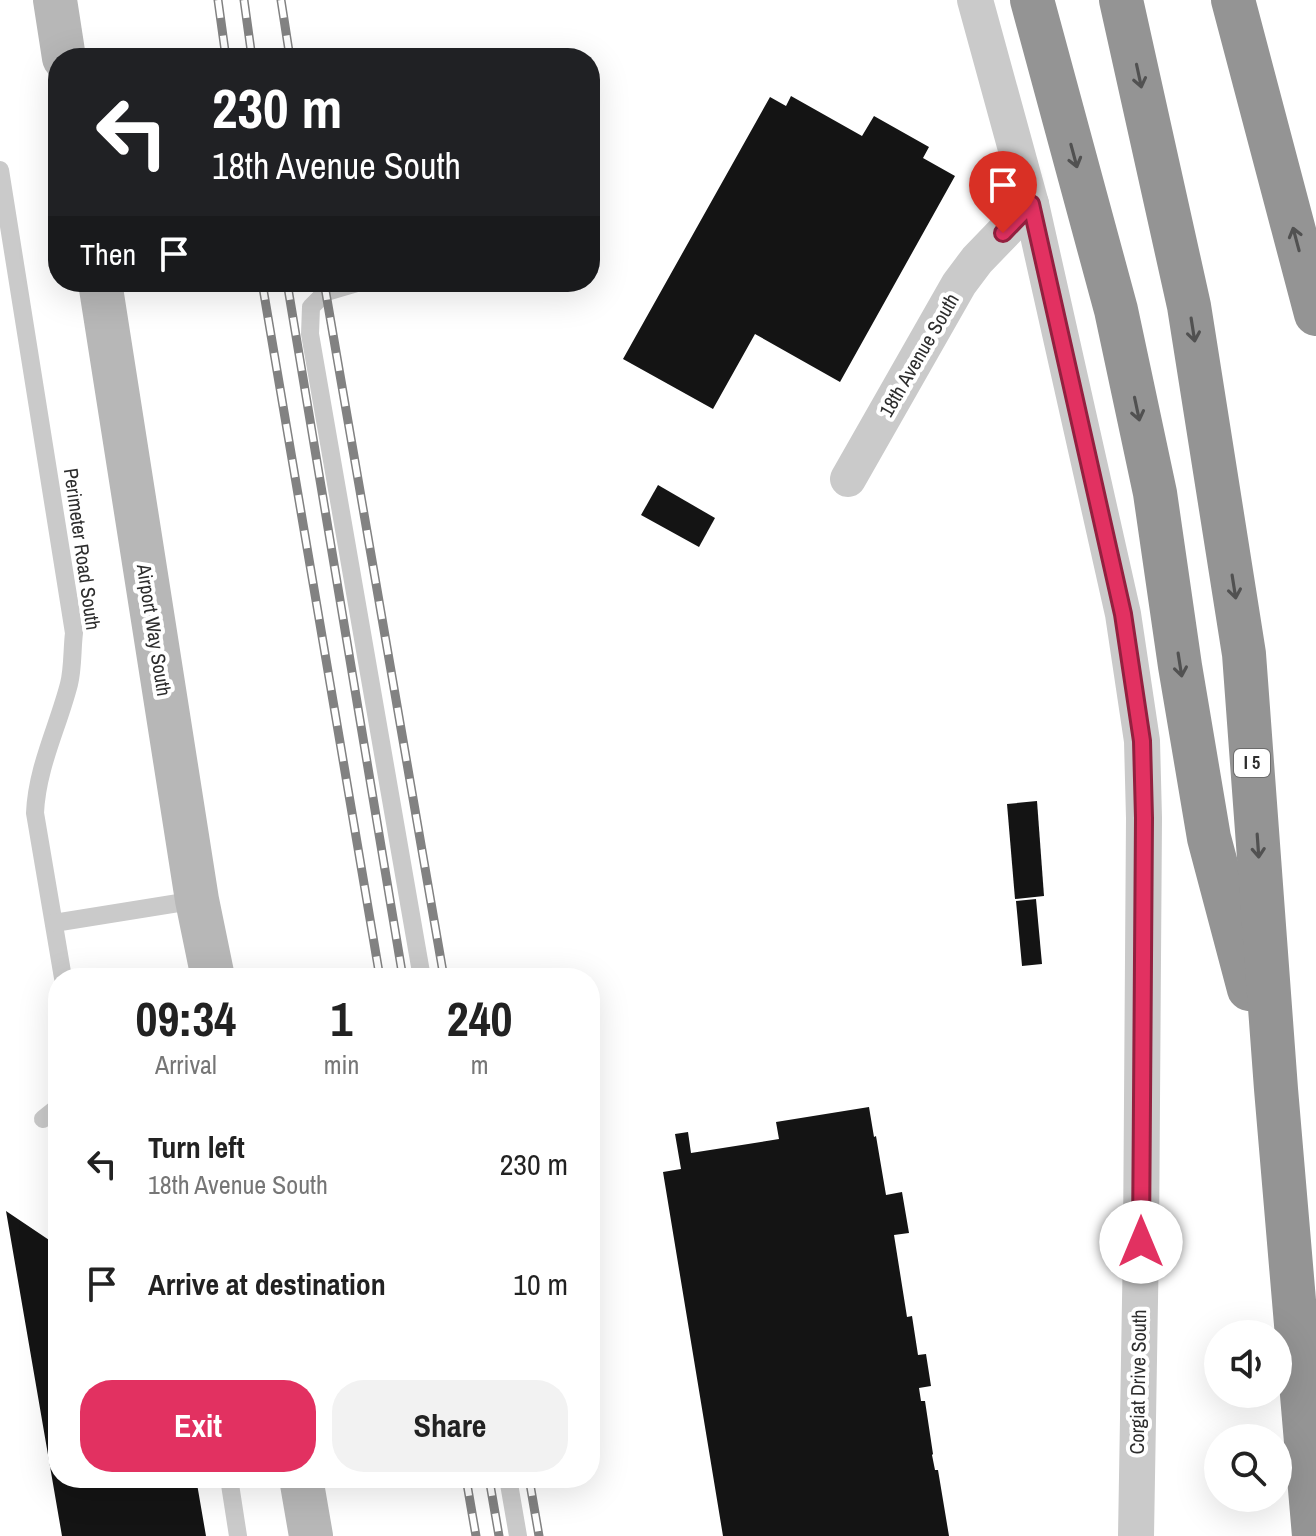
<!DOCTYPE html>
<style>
:root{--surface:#fff;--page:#f2f2f2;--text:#222;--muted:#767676;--accent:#e23161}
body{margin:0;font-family:"Archivo Narrow",sans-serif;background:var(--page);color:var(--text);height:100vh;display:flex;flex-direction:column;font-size:30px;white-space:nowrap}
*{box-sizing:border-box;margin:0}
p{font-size:26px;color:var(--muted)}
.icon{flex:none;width:44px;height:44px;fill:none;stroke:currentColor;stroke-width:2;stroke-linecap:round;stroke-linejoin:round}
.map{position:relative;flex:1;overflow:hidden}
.panel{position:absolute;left:48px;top:968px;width:552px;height:520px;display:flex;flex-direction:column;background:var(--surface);border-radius:32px;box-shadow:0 8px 32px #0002}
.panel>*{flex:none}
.guide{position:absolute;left:48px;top:48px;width:552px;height:244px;border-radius:32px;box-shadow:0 8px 32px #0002;background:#202124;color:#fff;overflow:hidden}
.tools{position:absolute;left:1204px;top:1320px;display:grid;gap:16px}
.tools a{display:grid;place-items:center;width:88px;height:88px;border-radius:50%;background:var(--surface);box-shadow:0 8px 32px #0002;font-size:40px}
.pin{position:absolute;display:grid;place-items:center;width:68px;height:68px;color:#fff;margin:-82px -34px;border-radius:50% 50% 50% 0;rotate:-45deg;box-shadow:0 0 8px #0007}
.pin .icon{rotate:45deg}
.me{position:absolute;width:88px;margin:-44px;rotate:0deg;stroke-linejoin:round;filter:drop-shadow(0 0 6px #0008)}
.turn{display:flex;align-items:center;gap:28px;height:168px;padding:0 32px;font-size:36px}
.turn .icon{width:104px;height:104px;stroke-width:2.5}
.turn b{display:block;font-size:56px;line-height:68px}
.then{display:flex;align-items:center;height:76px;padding:0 32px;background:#0003;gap:16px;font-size:30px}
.eta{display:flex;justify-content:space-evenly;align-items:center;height:136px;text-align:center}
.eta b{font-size:48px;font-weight:700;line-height:56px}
.button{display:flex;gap:16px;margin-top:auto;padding:16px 32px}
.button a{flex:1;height:92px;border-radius:32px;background:var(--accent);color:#fff;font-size:32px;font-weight:700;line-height:92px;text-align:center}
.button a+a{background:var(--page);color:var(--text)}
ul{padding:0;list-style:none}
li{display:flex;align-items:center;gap:24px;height:120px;padding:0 32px}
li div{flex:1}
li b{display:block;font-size:30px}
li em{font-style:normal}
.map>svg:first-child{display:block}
</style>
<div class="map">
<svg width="1316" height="1536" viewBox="0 0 1316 1536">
<rect width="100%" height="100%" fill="#fff"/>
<g fill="#141414">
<path d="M791 96 862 136 874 116 929 147 923 158 955 176 840 382 755 334 713 409 623 359 770 97 786 106Z"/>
<path d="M658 485 715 518 699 547 641 515Z"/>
<path d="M1037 801 1044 896 1015 899 1007 804Z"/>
<path d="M1036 899 1042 964 1022 966 1016 901Z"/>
<path d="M869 1107 874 1137 876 1136 886 1195 902 1192 909 1233 894 1235 907 1317 912 1316 918 1355 926 1354 931 1386 919 1388 921 1401H925L933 1454 932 1455 935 1470H938L949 1536H723L663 1172 681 1169 675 1134 688 1132 691 1153 779 1139 776 1122Z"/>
<path d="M6 1211 58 1246V1478H196L206 1536H62Z"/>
</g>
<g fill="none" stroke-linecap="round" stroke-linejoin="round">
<g stroke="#cacaca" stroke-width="18">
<path d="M0 170 74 633C72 649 73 668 69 684 58 727 37 767 35 813L63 978"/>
<path d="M360 282 326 292 311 307 310 334 422 978"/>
<path d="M54 923 197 900"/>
<path d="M43 1119 58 1107"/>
<path d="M229 1478 238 1536"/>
<path d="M508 1478 518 1536"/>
</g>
<g stroke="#cacaca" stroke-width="36">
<path d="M975 0 1031 204 1123 614 1142 741 1144 818 1141 1242 1136 1536"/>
<path d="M848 479 959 284 977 260 1031 204"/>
</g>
<g stroke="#b7b7b7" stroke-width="44">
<path d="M55 0 64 58"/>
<path d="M100 282 197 900 213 978"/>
<path d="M301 1478 311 1536"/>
</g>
<g stroke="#949494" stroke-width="44">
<path d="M1032 0 1116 310 1155 493 1180 666 1209 838 1249 989"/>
<path d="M1121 0 1189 306 1244 654 1276 1089 1314 1536"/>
<path d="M1233 0 1316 314"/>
</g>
<defs>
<g id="rail">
<path d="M218 0 226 58"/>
<path d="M244 0 252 58"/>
<path d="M281 0 290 58"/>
<path d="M262 282 380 978"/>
<path d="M287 282 403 978"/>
<path d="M324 282 444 978"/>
<path d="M466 1478 476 1536"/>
<path d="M489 1478 499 1536"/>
<path d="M529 1478 539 1536"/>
</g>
</defs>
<use href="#rail" stroke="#828282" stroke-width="9"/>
<use href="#rail" stroke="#fff" stroke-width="6" stroke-dasharray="18" stroke-linecap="butt"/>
</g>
<defs><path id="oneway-shaft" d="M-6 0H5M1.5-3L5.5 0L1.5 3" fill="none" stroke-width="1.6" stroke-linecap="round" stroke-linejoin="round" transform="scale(2)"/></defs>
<g stroke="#515151">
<use href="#oneway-shaft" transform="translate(1139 76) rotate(78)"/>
<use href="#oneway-shaft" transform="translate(1074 156) rotate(75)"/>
<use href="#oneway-shaft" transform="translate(1296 239) rotate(-105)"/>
<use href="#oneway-shaft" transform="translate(1193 330) rotate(81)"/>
<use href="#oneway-shaft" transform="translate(1137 409) rotate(78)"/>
<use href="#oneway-shaft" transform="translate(1234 587) rotate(81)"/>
<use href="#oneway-shaft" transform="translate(1180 665) rotate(81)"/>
<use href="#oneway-shaft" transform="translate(1258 846) rotate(86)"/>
</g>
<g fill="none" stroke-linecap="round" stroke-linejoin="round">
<defs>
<path id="route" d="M1003 233 1031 204 1123 614 1142 741 1144 818 1141 1242"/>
</defs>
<use href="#route" stroke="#93203f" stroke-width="20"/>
<use href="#route" stroke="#e23161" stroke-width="14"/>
</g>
<g text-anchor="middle" stroke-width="8" stroke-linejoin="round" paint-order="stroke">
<rect fill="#fff" stroke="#6c6c6c" stroke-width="2" x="1234" y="749" width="36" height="28" rx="6"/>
<g font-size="18" font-weight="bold" fill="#2d2d2d">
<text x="1252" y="769">I 5</text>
</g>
<g font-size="20" fill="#2d2d2d" stroke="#fff">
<text transform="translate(919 355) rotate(-60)" y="7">18th Avenue South</text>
<text transform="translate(82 549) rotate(82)" y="7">Perimeter Road South</text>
<text transform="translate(154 630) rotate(81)" y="7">Airport Way South</text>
<text transform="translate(1138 1382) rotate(-89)" y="7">Corgiat Drive South</text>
</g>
</g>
</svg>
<div class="tools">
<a><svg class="icon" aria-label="sound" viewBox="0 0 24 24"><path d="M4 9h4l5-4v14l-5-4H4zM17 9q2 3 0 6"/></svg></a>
<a><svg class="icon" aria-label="search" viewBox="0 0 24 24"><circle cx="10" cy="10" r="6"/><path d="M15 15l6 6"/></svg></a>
</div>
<div class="pin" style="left:1003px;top:233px;background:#d93025"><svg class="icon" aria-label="arrive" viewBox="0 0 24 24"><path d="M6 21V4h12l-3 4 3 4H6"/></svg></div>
<svg class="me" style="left:1141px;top:1242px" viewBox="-20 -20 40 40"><circle r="19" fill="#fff"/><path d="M0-13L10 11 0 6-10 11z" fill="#e23161"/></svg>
<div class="guide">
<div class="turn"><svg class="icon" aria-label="left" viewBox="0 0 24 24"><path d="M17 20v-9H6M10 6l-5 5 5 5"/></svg><div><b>230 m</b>18th Avenue South</div></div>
<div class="then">Then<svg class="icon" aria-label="arrive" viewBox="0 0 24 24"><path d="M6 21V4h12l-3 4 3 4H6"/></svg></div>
</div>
<section class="panel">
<div class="eta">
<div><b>09:34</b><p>Arrival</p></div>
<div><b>1</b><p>min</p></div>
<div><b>240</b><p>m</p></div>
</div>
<ul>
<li><svg class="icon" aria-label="left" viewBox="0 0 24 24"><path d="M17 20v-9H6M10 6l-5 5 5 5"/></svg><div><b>Turn left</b><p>18th Avenue South</p></div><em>230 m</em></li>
<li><svg class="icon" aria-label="arrive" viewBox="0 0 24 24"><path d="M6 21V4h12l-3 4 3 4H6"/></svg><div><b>Arrive at destination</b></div><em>10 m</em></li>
</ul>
<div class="button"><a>Exit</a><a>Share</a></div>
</section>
</div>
